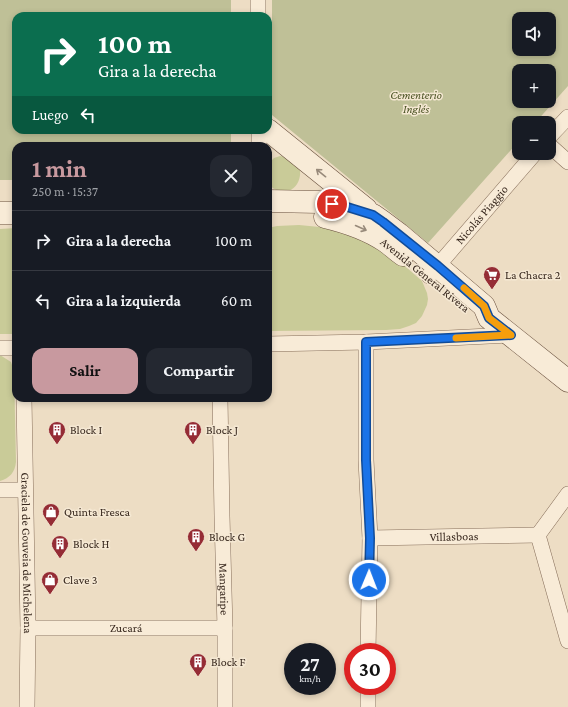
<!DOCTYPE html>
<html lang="es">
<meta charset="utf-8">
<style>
:root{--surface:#171b24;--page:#242831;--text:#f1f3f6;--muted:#9ea1a6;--line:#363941;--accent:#c8999f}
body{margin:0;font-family:"Crimson Pro",serif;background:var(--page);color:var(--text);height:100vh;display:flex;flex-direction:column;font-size:15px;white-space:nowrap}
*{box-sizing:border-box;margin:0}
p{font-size:13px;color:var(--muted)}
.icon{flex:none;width:22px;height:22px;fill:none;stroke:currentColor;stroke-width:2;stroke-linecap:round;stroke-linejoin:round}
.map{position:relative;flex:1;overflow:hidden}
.panel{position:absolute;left:12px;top:142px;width:260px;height:260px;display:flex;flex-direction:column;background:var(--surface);border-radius:12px;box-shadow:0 2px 6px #0003}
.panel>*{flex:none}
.top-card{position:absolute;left:12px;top:12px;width:260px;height:122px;border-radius:12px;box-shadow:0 2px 6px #0003;background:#0b6e4f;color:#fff;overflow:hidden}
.controls{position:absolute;left:512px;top:12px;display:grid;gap:8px}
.controls a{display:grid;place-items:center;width:44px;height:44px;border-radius:8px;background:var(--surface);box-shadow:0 2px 6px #0003;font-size:20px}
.speed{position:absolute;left:284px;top:643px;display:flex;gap:8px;font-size:20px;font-weight:700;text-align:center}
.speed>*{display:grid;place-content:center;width:52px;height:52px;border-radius:50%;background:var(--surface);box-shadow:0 2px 6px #0003;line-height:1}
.speed small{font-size:10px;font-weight:400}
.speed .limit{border:6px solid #d22;background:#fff;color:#111}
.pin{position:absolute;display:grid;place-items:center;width:34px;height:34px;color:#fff;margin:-17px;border:2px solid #fff;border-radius:50%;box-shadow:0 1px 4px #0007}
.me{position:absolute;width:44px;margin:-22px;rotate:1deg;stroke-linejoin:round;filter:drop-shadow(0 0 3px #0008)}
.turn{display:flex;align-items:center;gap:14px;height:84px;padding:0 20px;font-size:18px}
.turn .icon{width:52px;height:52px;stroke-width:2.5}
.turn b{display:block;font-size:28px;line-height:34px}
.then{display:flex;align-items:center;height:38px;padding:0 20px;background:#0003;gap:8px;font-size:15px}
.round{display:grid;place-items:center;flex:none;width:42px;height:42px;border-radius:12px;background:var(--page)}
.head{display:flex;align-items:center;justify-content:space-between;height:68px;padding:0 20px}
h1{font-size:24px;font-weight:700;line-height:30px;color:var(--accent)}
.action{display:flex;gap:8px;margin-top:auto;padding:8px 20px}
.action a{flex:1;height:46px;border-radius:12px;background:var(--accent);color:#111;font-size:16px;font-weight:700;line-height:46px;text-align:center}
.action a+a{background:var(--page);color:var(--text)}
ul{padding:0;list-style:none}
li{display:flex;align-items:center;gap:12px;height:60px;padding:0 20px;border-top:1px solid var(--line)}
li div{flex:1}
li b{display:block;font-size:15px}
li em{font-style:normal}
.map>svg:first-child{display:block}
</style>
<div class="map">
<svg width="568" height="707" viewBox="0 0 568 707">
<rect width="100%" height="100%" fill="#edddc4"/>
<g fill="#c9cb98">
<path d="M280 156 286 157 300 170C302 190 281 200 268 183V164L274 158Z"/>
<path d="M299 225 330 228 352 233 398 260 422 281 427 293 428 299 427 305 422 316 416 323 409 326 400 329 386 330 268 331V228L277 226Z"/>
<path d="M16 228V334H0V229Z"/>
<path d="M0 355 11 362 14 371 16 462C15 472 10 478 0 481Z"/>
</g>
<g fill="#bfc097" fill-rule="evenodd">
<path d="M0 0H231V16H16V130H231V146H16V180H0Z"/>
<path d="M272 0H568V86L535 123H519V141L428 243 272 115ZM519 19H549V49H519ZM519 71H549V101H519Z"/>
</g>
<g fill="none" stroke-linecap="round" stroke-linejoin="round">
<defs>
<g id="minor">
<path d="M258 0V16"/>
<path d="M549 137 568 117"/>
<path d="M549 145 568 162"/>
<path d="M259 146V130"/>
<path id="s1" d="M429 276 535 153"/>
<path d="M366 342V460L370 538 368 652"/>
<path d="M268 344 366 342 511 335"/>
<path d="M0 348H16"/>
<path id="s2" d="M24 398 28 628 27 707"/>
<path id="s3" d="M220 398 222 516 225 628V707"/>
<path d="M0 490H25"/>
<path d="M538 535 568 641"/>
<path d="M538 535 568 494"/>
<path id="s4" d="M370 538 538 535"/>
<path id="s5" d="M28 628H225"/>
<path d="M368 707V686"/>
</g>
<g id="secondary">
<path d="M268 130 366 209"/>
<path d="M268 201 319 202 344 206 373 215 383 222 399 234 437 266 484 306 489 318 568 381"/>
<path d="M0 213H16"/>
<path d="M325 217C346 222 367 229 385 241 391 245 397 251 403 255"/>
</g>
</defs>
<use href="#minor" stroke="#876f5b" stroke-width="16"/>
<use href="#secondary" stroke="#69503e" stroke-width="23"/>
<use href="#minor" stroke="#f8ebd7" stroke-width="15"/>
<use href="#secondary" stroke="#f8ebd7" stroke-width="22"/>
</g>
<defs><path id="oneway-shaft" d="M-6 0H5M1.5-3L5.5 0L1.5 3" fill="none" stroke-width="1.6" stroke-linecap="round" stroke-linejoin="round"/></defs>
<g stroke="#988a7a">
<use href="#oneway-shaft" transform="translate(321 173) rotate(-141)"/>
<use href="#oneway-shaft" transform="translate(361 228) rotate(24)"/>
</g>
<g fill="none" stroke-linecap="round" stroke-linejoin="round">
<defs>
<path id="route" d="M332 204 344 206 373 215 383 222 438 266 484 306 489 318 511 335 366 342V460L370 538 369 580"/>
</defs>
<use href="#route" stroke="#114b97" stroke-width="10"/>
<use href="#route" stroke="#1a73e8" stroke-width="7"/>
<path stroke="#f59e0b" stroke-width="7" d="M456 338 511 335 489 318 484 306 464 288"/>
</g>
<defs>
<symbol id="supermarket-pin" viewBox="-11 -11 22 30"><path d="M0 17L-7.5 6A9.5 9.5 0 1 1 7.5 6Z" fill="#952c35" stroke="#f5e8d3"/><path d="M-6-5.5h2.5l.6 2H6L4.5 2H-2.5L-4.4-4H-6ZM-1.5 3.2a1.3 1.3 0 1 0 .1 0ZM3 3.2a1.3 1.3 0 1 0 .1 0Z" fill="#fff"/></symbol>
<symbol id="building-pin" viewBox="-11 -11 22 30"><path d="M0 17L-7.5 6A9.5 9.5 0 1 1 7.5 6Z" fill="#952c35" stroke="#f5e8d3"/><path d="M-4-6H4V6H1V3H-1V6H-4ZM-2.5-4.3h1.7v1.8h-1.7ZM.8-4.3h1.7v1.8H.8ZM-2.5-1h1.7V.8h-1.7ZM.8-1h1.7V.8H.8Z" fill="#fff"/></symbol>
<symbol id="shop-pin" viewBox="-11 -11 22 30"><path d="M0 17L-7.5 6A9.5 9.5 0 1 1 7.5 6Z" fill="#952c35" stroke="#f5e8d3"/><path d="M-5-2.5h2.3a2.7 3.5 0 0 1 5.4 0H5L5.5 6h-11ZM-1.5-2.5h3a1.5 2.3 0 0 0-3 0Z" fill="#fff"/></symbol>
</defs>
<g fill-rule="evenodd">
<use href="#supermarket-pin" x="482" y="265" width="20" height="27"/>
<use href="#building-pin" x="47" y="420" width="20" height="27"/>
<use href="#building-pin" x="183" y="420" width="20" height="27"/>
<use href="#shop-pin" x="41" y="502" width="20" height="27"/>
<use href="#building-pin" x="186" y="527" width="20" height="27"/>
<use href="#building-pin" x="50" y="534" width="20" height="27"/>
<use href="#shop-pin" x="40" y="570" width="20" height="27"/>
<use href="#building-pin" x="188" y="652" width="20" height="27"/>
</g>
<g text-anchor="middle" stroke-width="3" stroke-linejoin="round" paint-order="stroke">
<g font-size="12" font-style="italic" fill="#4c5425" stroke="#f5e8d3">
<text x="416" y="99">Cementerio<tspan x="416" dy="14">Inglés</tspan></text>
</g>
<g font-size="12" fill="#38281e" stroke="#f5e8d3">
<text dy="4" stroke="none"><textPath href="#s1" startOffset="81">Nicolás Piaggio</textPath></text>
<text transform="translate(425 275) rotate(39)" y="4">Avenida General Rivera</text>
<text dy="4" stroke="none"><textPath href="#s4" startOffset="84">Villasboas</textPath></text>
<text dy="4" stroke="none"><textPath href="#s2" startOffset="155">Graciela de Gouveia de Michelena</textPath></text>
<text dy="4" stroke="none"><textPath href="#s3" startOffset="191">Mangaripe</textPath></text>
<text dy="4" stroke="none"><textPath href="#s5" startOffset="98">Zucará</textPath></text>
</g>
<g font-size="12" fill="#38281e" stroke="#f5e8d3" text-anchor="start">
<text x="505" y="279">La Chacra 2</text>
<text x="70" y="434">Block I</text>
<text x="206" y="434">Block J</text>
<text x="64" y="516">Quinta Fresca</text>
<text x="209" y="541">Block G</text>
<text x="73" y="548">Block H</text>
<text x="63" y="584">Clave 3</text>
<text x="211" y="666">Block F</text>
</g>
</g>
</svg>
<div class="controls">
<a><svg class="icon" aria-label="sound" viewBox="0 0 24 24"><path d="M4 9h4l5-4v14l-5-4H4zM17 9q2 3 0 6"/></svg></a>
<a>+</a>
<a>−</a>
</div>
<div class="speed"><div>27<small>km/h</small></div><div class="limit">30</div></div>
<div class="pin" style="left:332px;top:204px;background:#d93025"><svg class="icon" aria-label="arrive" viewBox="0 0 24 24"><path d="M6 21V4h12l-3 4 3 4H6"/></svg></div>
<svg class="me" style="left:369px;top:580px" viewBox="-20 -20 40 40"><circle r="17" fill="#1a73e8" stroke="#fff" stroke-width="3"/><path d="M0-11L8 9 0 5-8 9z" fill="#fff"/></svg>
<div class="top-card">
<div class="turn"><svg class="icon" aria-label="right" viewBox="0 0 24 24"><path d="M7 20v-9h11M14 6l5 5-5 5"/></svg><div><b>100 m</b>Gira a la derecha</div></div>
<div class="then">Luego<svg class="icon" aria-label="left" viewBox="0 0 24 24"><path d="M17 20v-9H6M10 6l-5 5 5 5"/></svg></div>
</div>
<section class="panel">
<div class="head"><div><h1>1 min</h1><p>250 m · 15:37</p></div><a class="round"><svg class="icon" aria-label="close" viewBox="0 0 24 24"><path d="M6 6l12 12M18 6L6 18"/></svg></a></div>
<ul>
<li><svg class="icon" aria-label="right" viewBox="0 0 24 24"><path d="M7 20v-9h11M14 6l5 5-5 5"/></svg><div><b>Gira a la derecha</b></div><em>100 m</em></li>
<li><svg class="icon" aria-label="left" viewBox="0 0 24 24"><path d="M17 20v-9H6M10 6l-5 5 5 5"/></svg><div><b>Gira a la izquierda</b></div><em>60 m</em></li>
</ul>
<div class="action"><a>Salir</a><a>Compartir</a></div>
</section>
</div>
